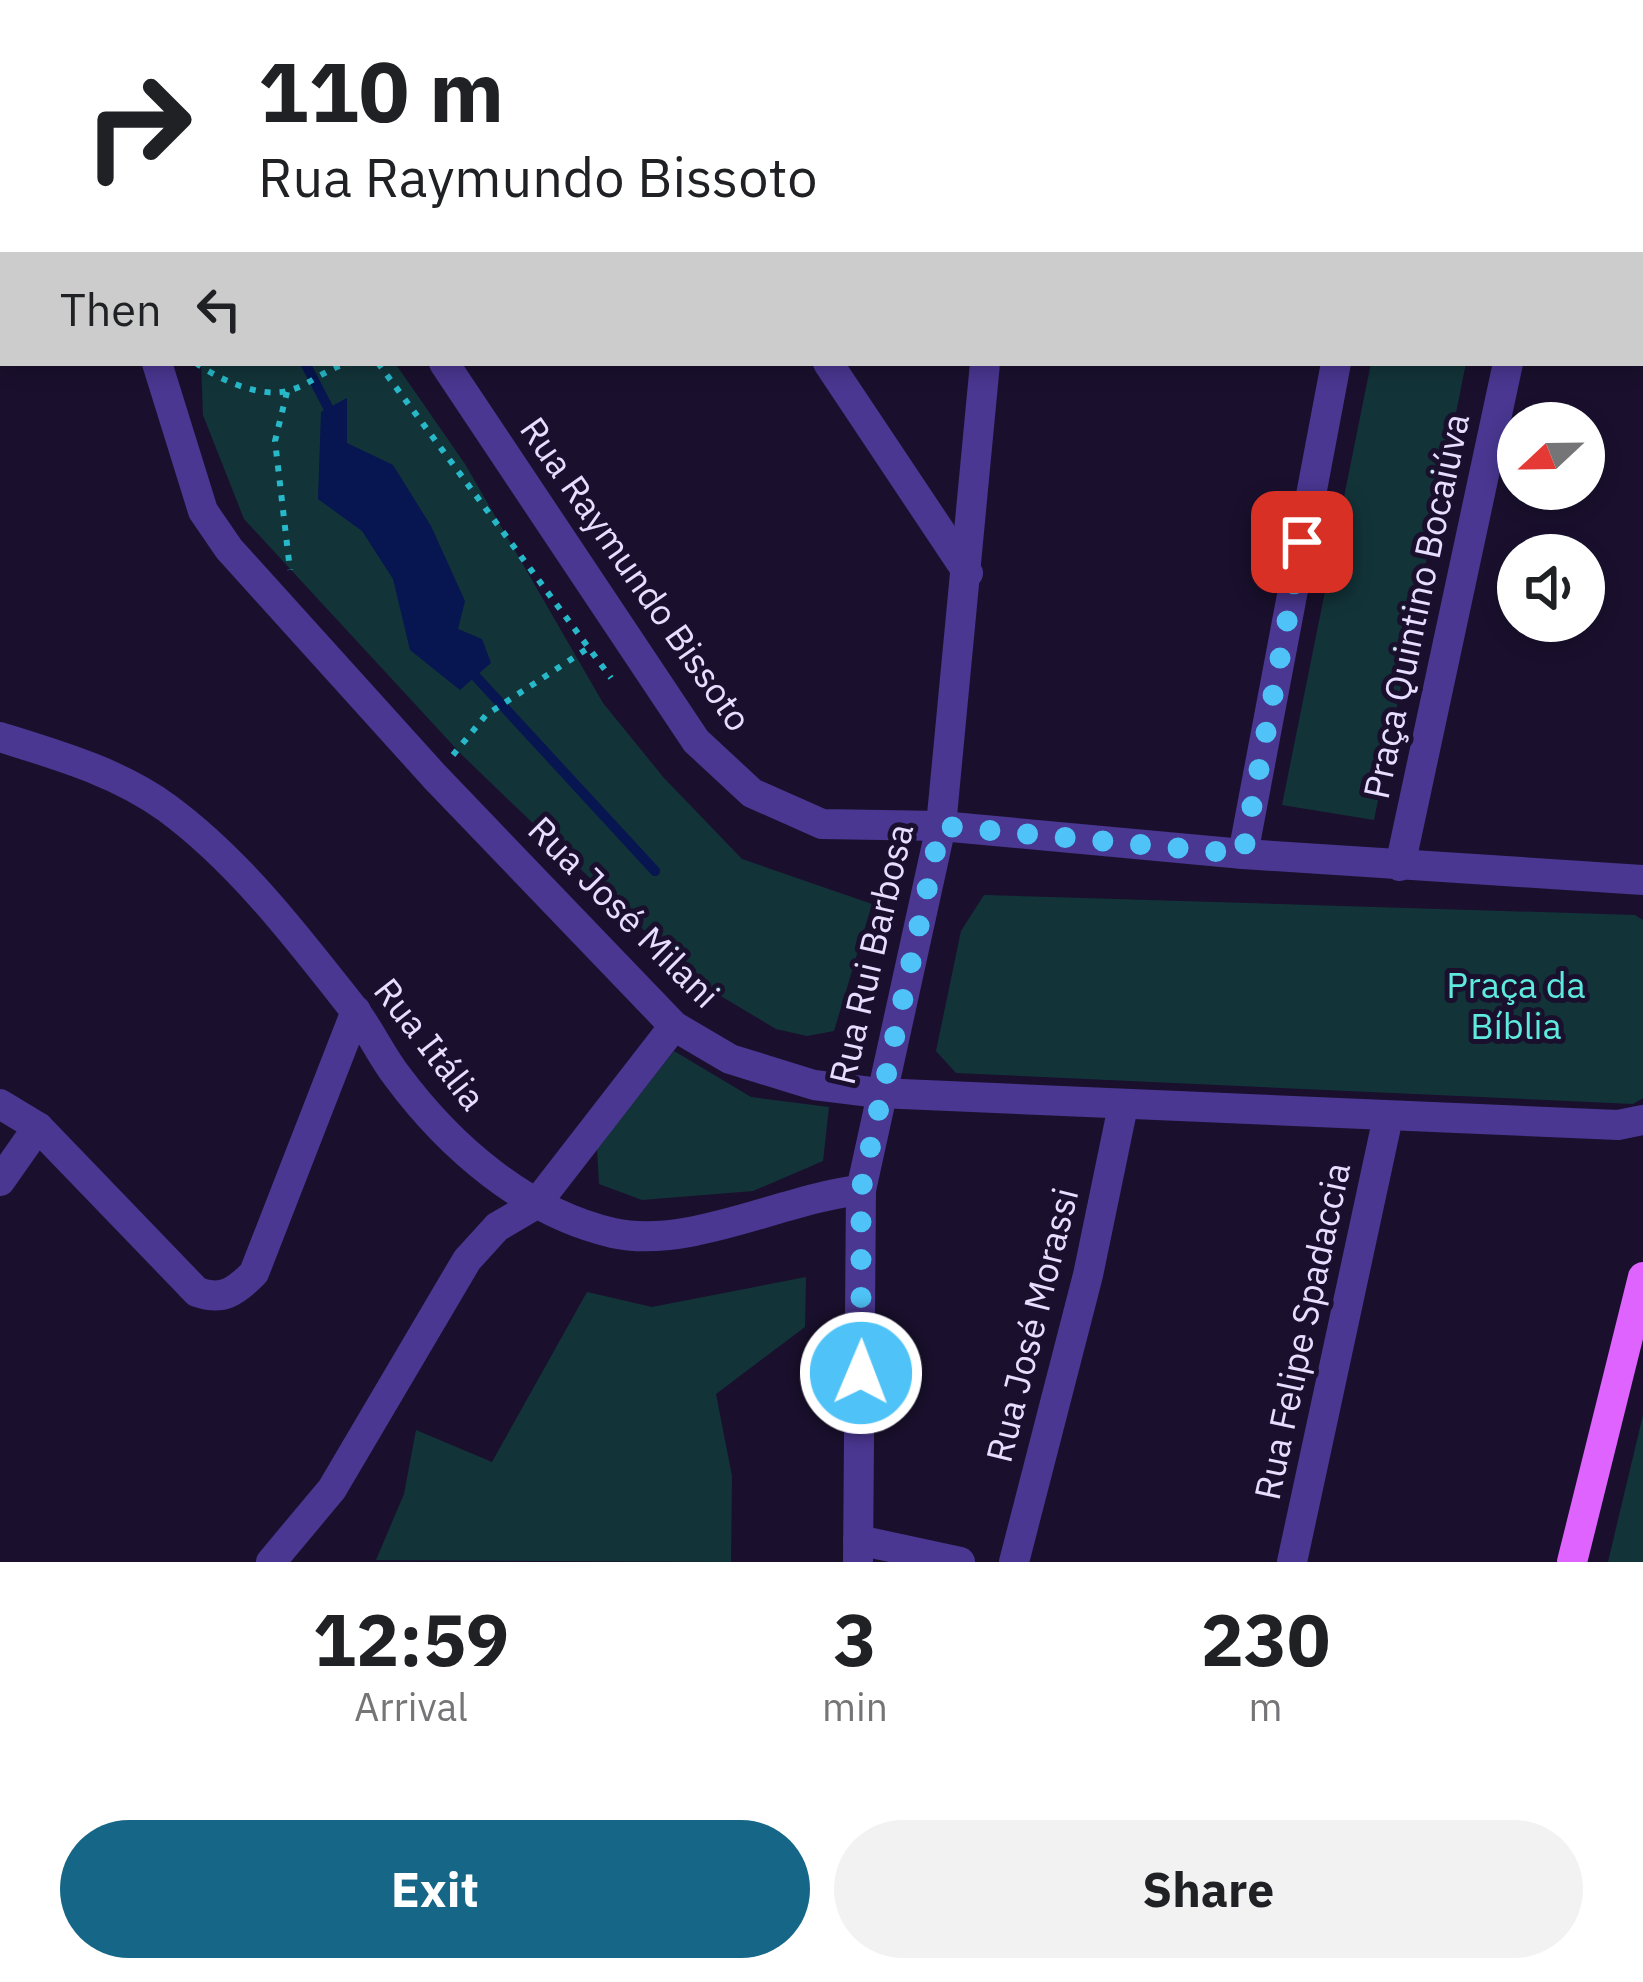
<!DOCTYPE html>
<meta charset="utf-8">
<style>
:root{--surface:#fff;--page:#f2f2f2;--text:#202124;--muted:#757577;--accent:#166787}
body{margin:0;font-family:"IBM Plex Sans",sans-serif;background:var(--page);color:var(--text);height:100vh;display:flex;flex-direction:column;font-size:45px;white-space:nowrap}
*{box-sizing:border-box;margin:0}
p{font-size:39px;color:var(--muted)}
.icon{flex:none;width:66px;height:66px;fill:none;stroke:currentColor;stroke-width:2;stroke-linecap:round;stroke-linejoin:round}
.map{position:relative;height:1562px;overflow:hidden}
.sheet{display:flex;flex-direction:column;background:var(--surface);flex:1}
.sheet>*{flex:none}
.top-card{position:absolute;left:0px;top:0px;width:1644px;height:366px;box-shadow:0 6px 18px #0003;background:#fff;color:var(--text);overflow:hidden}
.needle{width:78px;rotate:248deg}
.controls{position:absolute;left:1497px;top:402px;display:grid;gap:24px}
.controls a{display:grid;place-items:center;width:108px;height:108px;border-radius:50%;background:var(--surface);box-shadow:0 6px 18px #0003;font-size:60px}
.pin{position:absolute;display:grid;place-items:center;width:102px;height:102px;color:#fff;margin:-51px;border-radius:24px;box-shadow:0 6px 18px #0006}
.me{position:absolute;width:132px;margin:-66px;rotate:1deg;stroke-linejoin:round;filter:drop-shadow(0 0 9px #0008)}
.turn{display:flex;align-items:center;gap:42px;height:252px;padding:0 60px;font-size:54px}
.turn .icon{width:156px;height:156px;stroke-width:2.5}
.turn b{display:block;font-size:84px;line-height:102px}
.then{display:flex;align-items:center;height:114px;padding:0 60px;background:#0003;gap:24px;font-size:45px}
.eta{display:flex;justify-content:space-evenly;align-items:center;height:204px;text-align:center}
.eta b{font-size:72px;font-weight:800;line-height:84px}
.button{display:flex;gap:24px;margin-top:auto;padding:24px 60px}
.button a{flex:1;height:138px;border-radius:72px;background:var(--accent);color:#fff;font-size:48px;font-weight:800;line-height:138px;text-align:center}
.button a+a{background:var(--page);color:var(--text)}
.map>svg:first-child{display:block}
</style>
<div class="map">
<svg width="1643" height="1562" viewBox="0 0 1643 1562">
<rect width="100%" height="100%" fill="#1a102e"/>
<g fill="#123439">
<path d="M201 363H395L465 464 603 703 664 778 742 859 872 904 834 1031 807 1036 776 1029 699 983 462 755 244 519 203 415Z"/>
<path d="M1371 363H1466L1374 820 1282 805Z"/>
<path d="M984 895 1635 915 1643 920V1098L1633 1104 956 1073 936 1051 961 931Z"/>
<path d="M674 1051 751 1097 829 1107 823 1161 753 1191 642 1200 599 1184 597 1149Z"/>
<path d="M806 1277 805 1327 716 1394 732 1476 731 1562 376 1560 404 1494 416 1430 492 1462 587 1292 652 1307Z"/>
<path d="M1643 1415V1562H1608Z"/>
</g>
<path fill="#071550" d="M347 398V443L393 465 431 526 465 601 458 629 482 639 491 663 460 690 410 650 393 579 362 531 318 499 321 412Z"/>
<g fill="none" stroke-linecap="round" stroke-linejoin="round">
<g stroke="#071550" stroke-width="10">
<path d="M143 1 144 3"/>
<path d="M305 363 333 417"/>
<path d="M466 666 655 871"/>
</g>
<g stroke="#27b8c9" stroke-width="6" stroke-dasharray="6 9" stroke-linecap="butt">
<path d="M196 363C218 379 259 398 287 391 309 386 326 368 349 363"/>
<path d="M378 363 611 678"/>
<path d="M287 392 275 441 290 570"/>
<path d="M453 755 486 715 587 649"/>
</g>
<g stroke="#4a3791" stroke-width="30">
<path d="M41 0V3"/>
<path d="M267 0V3"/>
<path d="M585 0 587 3"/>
<path d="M119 3 121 0"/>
<path d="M1013 3V0"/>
<path d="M1405 3V0"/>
<path d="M1585 3 1586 0"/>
<path d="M0 85 3 88"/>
<path d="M0 164 3 160"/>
<path d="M157 363 203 511 229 549 435 777 674 1026 730 1059 814 1085 879 1093 1618 1125 1643 1120"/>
<path d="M444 363 696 741 752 793 822 824 941 826 1243 854 1643 880"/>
<path d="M828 363 968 573"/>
<path d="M0 737C57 755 118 772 167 808 239 861 297 937 352 1007 369 1028 380 1054 397 1076 449 1146 525 1213 613 1233 689 1250 784 1198 861 1190"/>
<path d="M1243 854 1336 363"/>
<path d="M1400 866 1508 363"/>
<path d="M0 1104 38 1127 197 1292C223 1301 235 1292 254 1273L356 1011"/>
<path d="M0 1181 38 1127"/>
<path d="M858 1540 960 1562"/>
<path d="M271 1562 332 1489 467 1260 497 1227 536 1204 674 1026"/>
<path d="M858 1562 861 1190 941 826 985 363"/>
<path d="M1014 1562 1088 1275 1123 1106"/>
<path d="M1292 1562 1388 1117"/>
</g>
<path stroke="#df64ff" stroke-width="30" d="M1572 1562 1643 1277"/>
</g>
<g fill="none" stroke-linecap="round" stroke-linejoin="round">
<path stroke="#4fc3f7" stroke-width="21" stroke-dasharray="0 37.8" d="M861 1373V1190L941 826 1243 854 1302 542"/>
</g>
<g text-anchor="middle" stroke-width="10" stroke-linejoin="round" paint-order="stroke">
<g font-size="36" fill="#e7ddff" stroke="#1a102e">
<text transform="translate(636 574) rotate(55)" y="13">Rua Raymundo Bissoto</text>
<text transform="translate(1416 606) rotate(-78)" y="13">Praça Quintino Bocaiúva</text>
<text transform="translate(624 912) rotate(45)" y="13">Rua José Milani</text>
<text transform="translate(871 954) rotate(-77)" y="13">Rua Rui Barbosa</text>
<text transform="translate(430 1044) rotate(52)" y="13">Rua Itália</text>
<text transform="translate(1032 1325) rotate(-76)" y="13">Rua José Morassi</text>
<text transform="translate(1302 1331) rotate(-78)" y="13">Rua Felipe Spadaccia</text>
</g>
<g font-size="36" fill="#5eeade" stroke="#1a102e">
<text x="1516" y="998">Praça da<tspan x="1516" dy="41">Bíblia</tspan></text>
</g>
</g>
</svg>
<div class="controls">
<a><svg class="needle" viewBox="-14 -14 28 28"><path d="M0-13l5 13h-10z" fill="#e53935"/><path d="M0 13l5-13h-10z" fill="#757577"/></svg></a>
<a><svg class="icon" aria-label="sound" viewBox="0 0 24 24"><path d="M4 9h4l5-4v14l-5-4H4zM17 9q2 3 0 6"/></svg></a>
</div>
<div class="pin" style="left:1302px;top:542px;background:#d93025"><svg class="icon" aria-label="arrive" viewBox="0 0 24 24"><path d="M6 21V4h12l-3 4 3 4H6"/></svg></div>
<svg class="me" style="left:861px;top:1373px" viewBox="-20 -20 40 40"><circle r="17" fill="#4fc3f7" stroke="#fff" stroke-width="3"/><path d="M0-11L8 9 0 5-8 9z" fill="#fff"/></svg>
<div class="top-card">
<div class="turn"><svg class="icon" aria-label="right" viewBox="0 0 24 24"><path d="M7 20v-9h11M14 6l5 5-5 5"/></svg><div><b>110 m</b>Rua Raymundo Bissoto</div></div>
<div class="then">Then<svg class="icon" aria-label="left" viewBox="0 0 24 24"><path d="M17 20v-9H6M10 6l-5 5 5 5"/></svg></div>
</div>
</div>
<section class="sheet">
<div class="eta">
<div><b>12:59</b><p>Arrival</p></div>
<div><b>3</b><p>min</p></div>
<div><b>230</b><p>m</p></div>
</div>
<div class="button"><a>Exit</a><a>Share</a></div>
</section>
